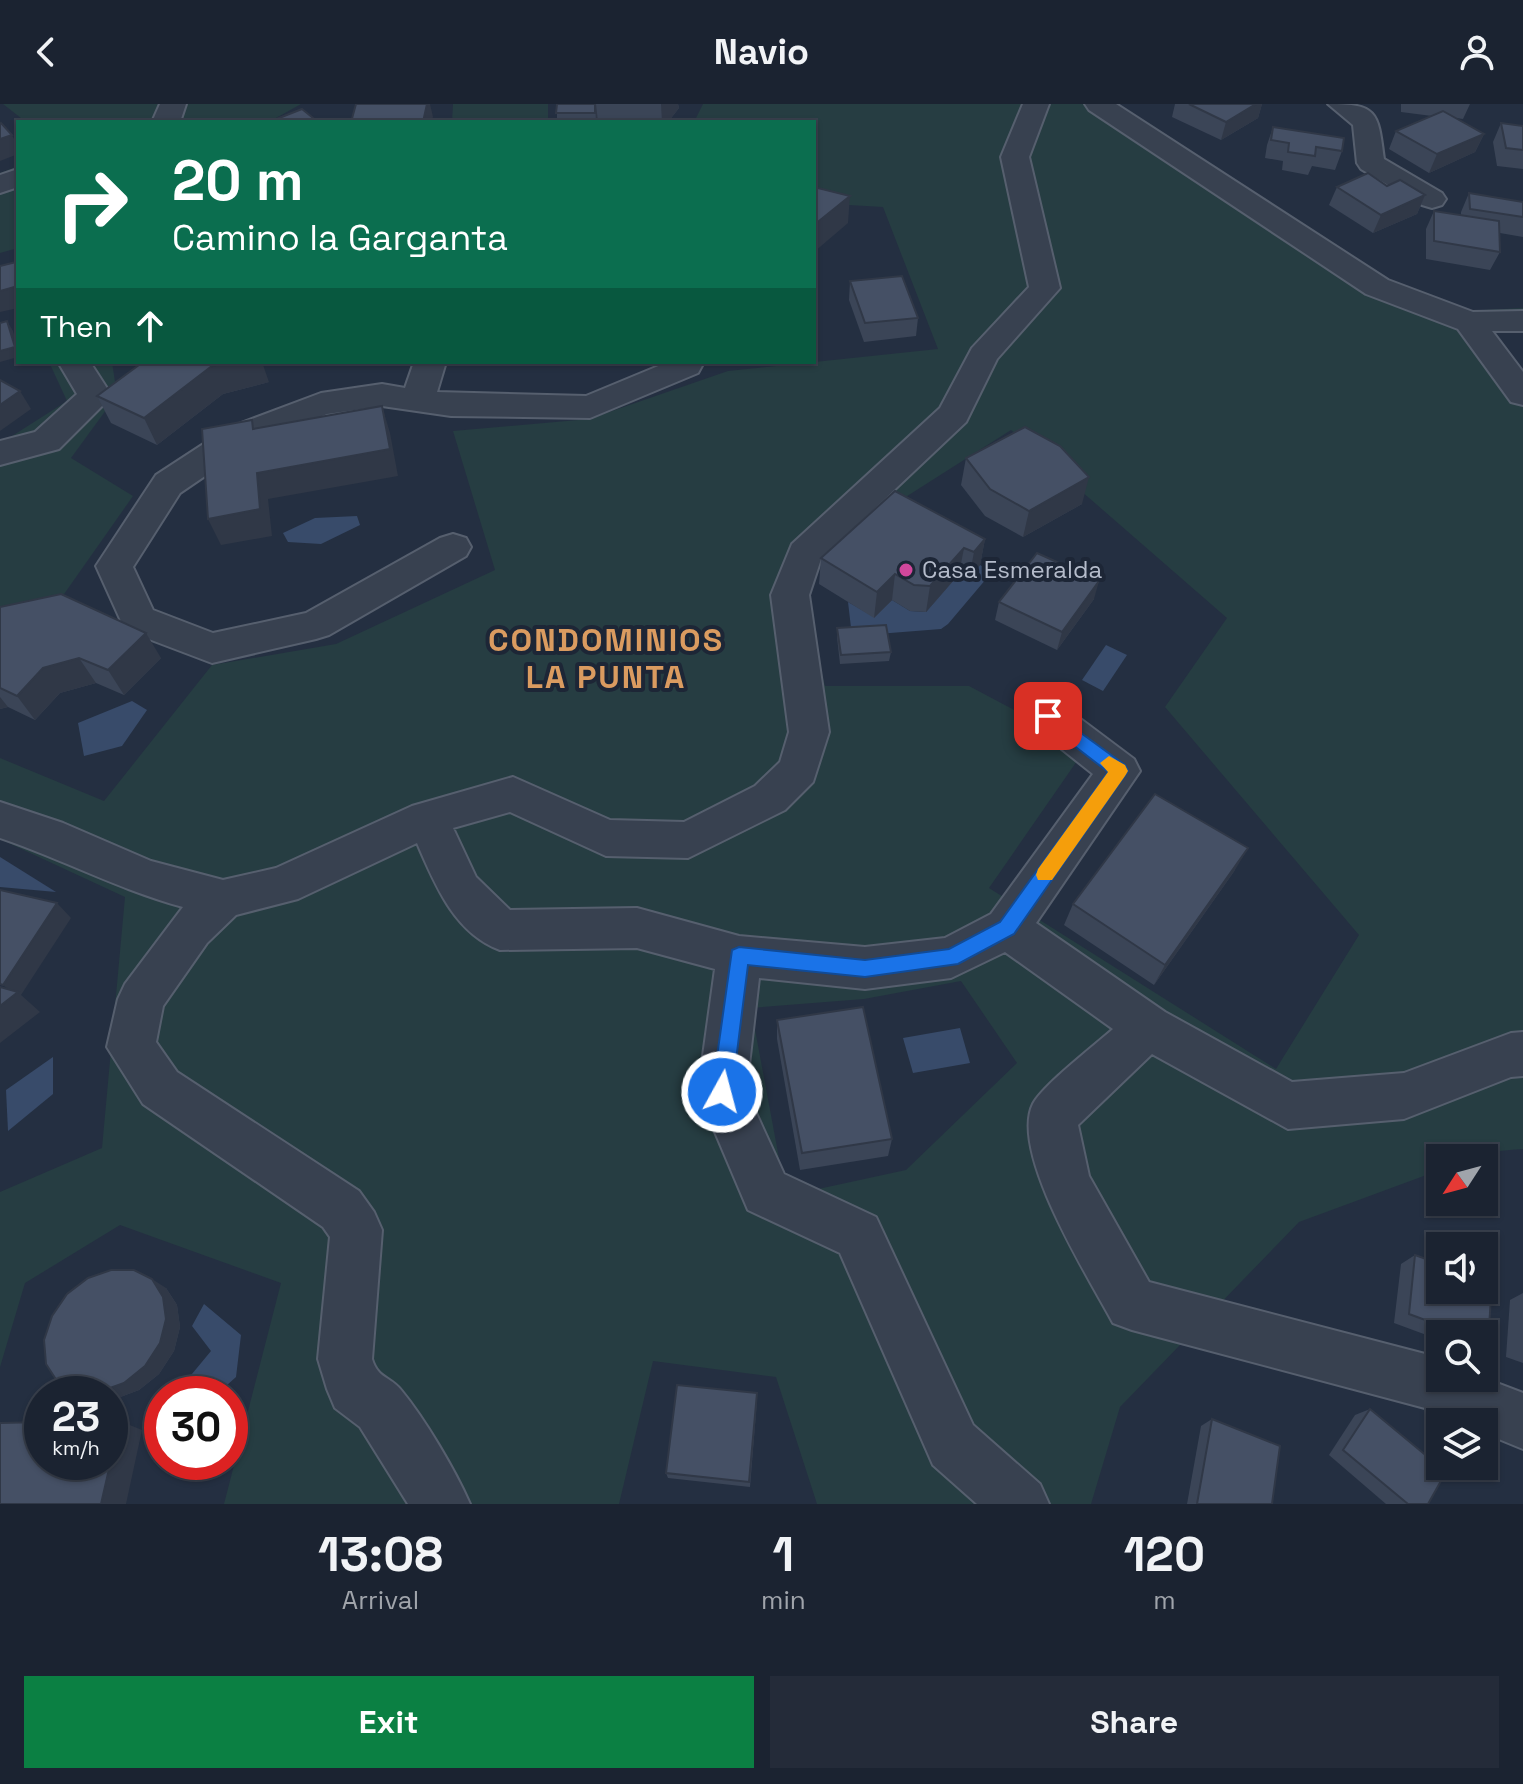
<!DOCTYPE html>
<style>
:root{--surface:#1b2331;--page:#242b39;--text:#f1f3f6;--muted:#a0a4ab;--line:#39404d;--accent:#0b8043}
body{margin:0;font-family:"Space Grotesk",sans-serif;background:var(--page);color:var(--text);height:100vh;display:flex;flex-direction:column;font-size:30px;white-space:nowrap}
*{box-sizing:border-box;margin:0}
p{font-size:26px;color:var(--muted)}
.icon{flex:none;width:44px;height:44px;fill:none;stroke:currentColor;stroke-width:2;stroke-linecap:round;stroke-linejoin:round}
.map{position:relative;height:1400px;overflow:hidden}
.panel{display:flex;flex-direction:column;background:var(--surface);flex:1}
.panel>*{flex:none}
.top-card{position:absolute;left:16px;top:16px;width:800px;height:244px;border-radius:0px;box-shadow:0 2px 6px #0004,0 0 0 2px var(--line);background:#0b6e4f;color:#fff;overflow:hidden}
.needle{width:52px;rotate:234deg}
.controls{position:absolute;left:1426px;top:1040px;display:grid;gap:16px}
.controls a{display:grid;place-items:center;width:72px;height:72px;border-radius:0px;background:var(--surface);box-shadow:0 2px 6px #0004,0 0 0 2px var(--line);font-size:40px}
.speed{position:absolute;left:24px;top:1272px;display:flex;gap:16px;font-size:40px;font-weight:700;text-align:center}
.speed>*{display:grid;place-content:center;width:104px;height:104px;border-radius:50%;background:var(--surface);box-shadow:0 2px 6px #0004,0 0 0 2px var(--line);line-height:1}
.speed small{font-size:20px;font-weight:400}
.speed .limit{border:12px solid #d22;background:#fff;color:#111}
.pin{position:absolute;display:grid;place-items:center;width:68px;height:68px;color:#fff;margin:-34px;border-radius:16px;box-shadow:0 4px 12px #0006}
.me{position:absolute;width:88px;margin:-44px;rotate:7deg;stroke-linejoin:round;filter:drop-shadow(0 0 6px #0008)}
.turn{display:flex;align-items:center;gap:28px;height:168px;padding:0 24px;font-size:36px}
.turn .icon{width:104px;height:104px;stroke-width:2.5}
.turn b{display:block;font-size:56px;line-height:68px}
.then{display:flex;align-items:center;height:76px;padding:0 24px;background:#0003;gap:16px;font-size:30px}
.eta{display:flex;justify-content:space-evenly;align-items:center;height:136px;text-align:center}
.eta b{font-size:48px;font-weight:600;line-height:56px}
.cta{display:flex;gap:16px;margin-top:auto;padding:16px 24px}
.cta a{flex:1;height:92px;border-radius:0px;background:var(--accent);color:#fff;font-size:32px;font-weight:600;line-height:92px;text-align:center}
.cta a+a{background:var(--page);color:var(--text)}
header{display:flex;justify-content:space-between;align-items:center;height:104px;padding:0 24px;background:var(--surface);font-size:36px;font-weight:600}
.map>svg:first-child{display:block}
</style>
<header><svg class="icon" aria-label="back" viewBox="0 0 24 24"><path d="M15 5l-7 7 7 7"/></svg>Navio<svg class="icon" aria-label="person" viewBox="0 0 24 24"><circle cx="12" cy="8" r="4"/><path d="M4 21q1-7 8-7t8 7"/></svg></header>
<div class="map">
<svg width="1523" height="1400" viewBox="0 0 1523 1400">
<rect width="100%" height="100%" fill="#242f41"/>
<g fill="#263d42" fill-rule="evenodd">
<path d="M3 0H301L269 18H26Z"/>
<path d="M453 0H548V18H452Z"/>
<path d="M703 0H1117L1274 108 1388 179 1463 207 1523 204V223H1489L1523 275V1045C1494 1046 1469 1054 1440 1054V1066L1299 1118 1120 1303 1091 1400H817L776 1273 653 1257 619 1400H224L281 1179 120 1121 25 1179 0 1263V1088L102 1044 125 793 0 735V654L104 697 212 561 336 540 495 466 453 327 589 315 728 267 938 245 883 103 814 99V18H694ZM1011 326 1227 514 1165 603 1359 831 1276 965 989 784 1086 644 969 582H825L802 489 813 452ZM961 877 1017 959 906 1066 809 1087 784 1081 751 904 864 895Z"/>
<path d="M18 62V144L0 149V69Z"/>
<path d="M49 258H112L117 291 71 354 133 392 62 493 0 516V337L9 334 67 297Z"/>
</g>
<g fill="#384b6a">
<path d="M357 412 360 421 321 440 288 438 283 429 315 414Z"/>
<path d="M980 461 992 468 948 520 941 525 852 532 848 498 874 513 892 496 910 507 926 508 959 470 969 474Z"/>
<path d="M1106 541 1127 551 1103 587 1082 576Z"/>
<path d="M132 597 147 606 122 642 84 652 78 619Z"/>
<path d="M0 753 56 788 0 783Z"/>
<path d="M960 924 970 959 913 969 903 934Z"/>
<path d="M53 953V990L8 1027 6 986Z"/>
<path d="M204 1200 241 1231 236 1273 217 1290H166L170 1278 187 1276 211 1247 192 1222Z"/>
</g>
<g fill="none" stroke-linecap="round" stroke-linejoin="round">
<defs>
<g id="minor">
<path d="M160 0H186L180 18H152Z"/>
<path d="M1023 0H1049L1029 53 1060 184 997 255 966 318 821 455 809 491 829 628 813 678 785 706 688 754 606 752 510 708 453 724 476 773 510 806 637 804 739 832 865 843 945 834 991 810 1093 670 1034 623 1028 612 1034 601 1048 596 1062 601 1134 655 1140 667 1036 819 1165 908 1292 978 1404 969 1511 929 1523 928V972L1511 973 1404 1015 1288 1025 1152 950 1078 1021 1089 1072 1149 1178 1425 1250 1440 1256V1274H1484L1523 1289V1345L1484 1329V1318H1458L1425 1304 1132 1226 1113 1219C1089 1174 1009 1048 1033 1000 1043 981 1094 942 1113 925L1005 848 951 874 865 885 759 874 746 987 784 1070 876 1113 973 1321 1040 1380 1049 1400H977L933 1361 840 1149 748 1106 698 988 715 865 637 844 500 846C454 829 435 780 417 739L298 795 236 811 207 839 163 902 156 938 177 968 359 1087 374 1108 382 1126 372 1255C378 1275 390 1272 401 1286 425 1315 455 1366 470 1400H408L360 1323 335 1304 327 1285 318 1255 330 1133 323 1123 143 1000 107 943 118 895 125 880 183 803C120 786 62 755 0 734V698L63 719 151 757 223 776 276 764 412 702 513 673 610 716 684 718 755 682 780 658 789 628 771 491 792 440 940 304 972 244 1029 183 1001 53Z"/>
<path d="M1085 0H1116L1388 176 1473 208 1523 207V227H1492L1523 268V301L1511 298 1458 225 1366 190 1089 6Z"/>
<path d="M1328 0C1378 0 1378 8 1384 55L1442 89 1446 95 1442 101 1432 104 1422 101 1361 65 1357 59 1353 21Z"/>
<path d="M18 65V83L0 89V71Z"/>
<path d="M58 258H90L112 292 59 345 0 361V337L35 328 77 290Z"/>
<path d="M414 258H446L437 288 586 292 668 258H704L698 269 590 314 451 312 382 302 327 310 252 340 180 389 133 463 153 506 213 529 306 509 440 434 453 430 466 434 471 443 466 452 329 531 316 535 212 559 125 526 96 462 156 371 228 324 321 289 382 280 405 284Z"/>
</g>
</defs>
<use href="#minor" stroke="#565f6e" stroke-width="4"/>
<use href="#minor" fill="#384150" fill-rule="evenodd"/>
</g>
<g fill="#3b4557">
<path d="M557 0H678L679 4 668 18H557Z"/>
<path d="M1175 0H1262L1258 14 1221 36 1172 13Z"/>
<path d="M1401 0H1470L1463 15 1456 14 1484 30 1475 48 1429 69 1389 45 1396 27 1432 12 1401 8Z"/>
<path d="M1501 19 1523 22V65L1497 62 1493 38Z"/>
<path d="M1273 23 1342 47 1335 66 1312 62 1308 71 1282 66 1283 57 1265 54 1267 41Z"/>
<path d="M1387 82 1425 91 1417 110 1373 129 1329 101 1337 83Z"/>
<path d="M1469 89 1523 98V133L1500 129V148L1490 166 1426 155V125L1434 107 1461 111V108Z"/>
<path d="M850 177 918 214 916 232 864 238 849 196Z"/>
<path d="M269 278 223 290 157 341 111 319 97 292Z"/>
<path d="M966 354 1082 400 1023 433 985 412 961 381Z"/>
<path d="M985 435 980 461 969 475 959 470 926 508 910 507 892 496 874 514 819 480 821 454Z"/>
<path d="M1094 495 1057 546 995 516 999 498Z"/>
<path d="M0 503 161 554 124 591 96 579 60 589 35 616 8 603 0 605Z"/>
<path d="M837 524 891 548 889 557 840 560 837 533Z"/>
<path d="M1235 766 1154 881 1064 821 1073 800Z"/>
<path d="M777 916 892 1035 888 1052 800 1066 777 935Z"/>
<path d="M1415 1151 1440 1160V1186H1484V1175L1492 1178 1488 1239 1484 1241V1230H1440V1236L1394 1219 1401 1160Z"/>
<path d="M166 1184 177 1201 180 1223 174 1247 159 1270 139 1286 115 1295H110V1290H80L76 1288Z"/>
<path d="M1523 1189V1259L1506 1253 1510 1196Z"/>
<path d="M757 1296 750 1383 668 1374 666 1369Z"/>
<path d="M1370 1305 1428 1400H1386L1329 1351 1355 1311Z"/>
<path d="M1212 1315 1272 1400H1187L1201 1322Z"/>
</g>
<g fill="#303847">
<path d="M427 0H430L433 13 431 18H423Z"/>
<path d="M595 0H596L598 18H596Z"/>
<path d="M661 0H678L679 4 668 18H662Z"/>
<path d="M1256 0H1262L1258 14 1221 36 1226 18Z"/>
<path d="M1484 30 1475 48 1429 69 1437 50Z"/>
<path d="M12 31 18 43V50L0 57V35Z"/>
<path d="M1425 91 1417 110 1373 129 1381 111Z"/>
<path d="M850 92 848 119 814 148V121Z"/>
<path d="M18 182V204L0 208V187Z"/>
<path d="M7 217 13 227 18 245V253L0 258V247Z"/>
<path d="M229 258H262L269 278 223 290 157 341 144 314 212 262Z"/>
<path d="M20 287 31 305 0 327V301Z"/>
<path d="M382 302 390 329 398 372 268 395 272 432 221 441 208 415 257 369Z"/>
<path d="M1089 373 1082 400 1023 433 1029 407Z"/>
<path d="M985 435 980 461 969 475 974 448Z"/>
<path d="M964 444 959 470 926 508 930 482Z"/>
<path d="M895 470 892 496 874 514 877 488Z"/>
<path d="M1099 477 1094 495 1057 546 1062 528Z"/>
<path d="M146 529 161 554 124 591 108 566Z"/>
<path d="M79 554 96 579 60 589 35 616 17 592 43 564Z"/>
<path d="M0 593 8 603 0 605Z"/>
<path d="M1248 744 1235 766 1154 881 1165 861Z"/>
<path d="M57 799 71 814 21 891 40 908 0 939V902L14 891 3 881Z"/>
<path d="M152 1175 166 1184 177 1201 180 1223 174 1247 159 1270 139 1286 115 1295 110 1293V1290H104L99 1288Z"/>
<path d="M120 1317 142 1326 126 1400H101Z"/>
</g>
<g fill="#455065" stroke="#303847" stroke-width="2">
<path d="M356 0H427L423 18H351Z"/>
<path d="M557 0H595V9H556Z"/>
<path d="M1189 0H1256L1226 18Z"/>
<path d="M302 5 318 18H269Z"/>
<path d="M1443 7 1484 30 1437 50 1396 27Z"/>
<path d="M1 19 12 31 0 35V20Z"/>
<path d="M1501 19 1523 22V46L1506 44Z"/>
<path d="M1273 23 1344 34 1342 47 1316 43 1315 52 1288 48 1289 39 1271 36Z"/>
<path d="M1368 69 1387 82 1400 76 1425 91 1381 111 1337 83Z"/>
<path d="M814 83 850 92 814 121Z"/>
<path d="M1469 89 1523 98V113L1470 105Z"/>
<path d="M1434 107 1499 117 1500 148 1434 137Z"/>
<path d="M16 158 18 165V182L0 187V162Z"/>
<path d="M902 172 918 214 865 219 850 177Z"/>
<path d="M7 217 15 243 0 247V219Z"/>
<path d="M143 258H229L212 262 144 314 97 292Z"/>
<path d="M0 276 20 287 0 301Z"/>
<path d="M382 302 390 345 257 369 260 405 208 415 202 325 252 316 253 325Z"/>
<path d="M1025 323 1060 342 1089 373 1029 407 990 385 966 354Z"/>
<path d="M895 387 985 435 974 448 964 444 930 482 914 481 895 470 877 488 821 454Z"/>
<path d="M1037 449 1099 477 1062 528 999 498Z"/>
<path d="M61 490 146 529 108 566 79 554 43 564 17 592 0 584V503Z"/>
<path d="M886 521 891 548 841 551 837 524Z"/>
<path d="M1155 690 1248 744 1165 861 1073 800Z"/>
<path d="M0 786 57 799 3 881 0 880Z"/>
<path d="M0 883 18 888 0 902Z"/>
<path d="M863 903 892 1035 802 1049 777 916Z"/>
<path d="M1415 1151 1440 1160V1186H1484V1175L1492 1178 1488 1239 1484 1238V1230H1463L1409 1210Z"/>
<path d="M111 1166H134L152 1175 163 1193 166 1215 160 1239 145 1262 124 1279 99 1288H76L57 1277 46 1260 44 1236 52 1212 67 1190 88 1174Z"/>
<path d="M677 1281 757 1289 749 1378 666 1369Z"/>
<path d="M1370 1305 1446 1368 1428 1400H1408L1343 1346Z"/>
<path d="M1212 1315 1280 1342 1272 1400H1197Z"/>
<path d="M110 1317H120L101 1400H0V1319L42 1318V1358H110Z"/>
</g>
<path fill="#1a73e8" stroke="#114b97" stroke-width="2" d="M1048 605 1125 661 1128 667 1014 830 958 860 865 873 748 861 732 988 729 995 722 998 715 995 712 988 732 846 739 843 865 856 949 845 1000 818 1108 668 1042 617 1040 612 1042 607Z"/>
<path fill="#f59e0b" d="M1109 652 1125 661 1128 667 1125 672 1052 776H1038L1036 771 1038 765 1108 668 1100 659Z"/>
<circle fill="#d1479c" stroke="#1d2636" stroke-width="3" cx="906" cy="466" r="8"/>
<g text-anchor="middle" stroke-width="8" stroke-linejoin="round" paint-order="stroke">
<g font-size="24" fill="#b5bccb" stroke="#1d2636" text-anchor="start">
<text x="922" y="474">Casa Esmeralda</text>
</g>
<g font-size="32" font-weight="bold" letter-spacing="2" fill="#da9b60" stroke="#1d2636">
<text x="606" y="547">CONDOMINIOS<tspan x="606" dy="37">LA PUNTA</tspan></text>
</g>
</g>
</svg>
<div class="controls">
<a><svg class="needle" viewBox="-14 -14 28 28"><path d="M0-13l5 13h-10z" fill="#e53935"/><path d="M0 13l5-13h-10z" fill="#a0a4ab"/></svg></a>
<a><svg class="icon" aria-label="sound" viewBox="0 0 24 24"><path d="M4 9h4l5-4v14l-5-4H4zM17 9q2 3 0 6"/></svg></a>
<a><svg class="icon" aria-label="search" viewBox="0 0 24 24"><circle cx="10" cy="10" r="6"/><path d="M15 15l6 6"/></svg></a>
<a><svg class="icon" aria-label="layers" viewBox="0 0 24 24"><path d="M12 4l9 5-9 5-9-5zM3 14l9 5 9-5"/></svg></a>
</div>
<div class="speed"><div>23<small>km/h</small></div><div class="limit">30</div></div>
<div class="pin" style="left:1048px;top:612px;background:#d93025"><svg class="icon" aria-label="arrive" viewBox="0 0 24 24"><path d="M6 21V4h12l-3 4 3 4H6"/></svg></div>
<svg class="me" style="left:722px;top:988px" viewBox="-20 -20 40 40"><circle r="17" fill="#1a73e8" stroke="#fff" stroke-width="3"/><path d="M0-11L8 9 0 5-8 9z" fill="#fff"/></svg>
<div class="top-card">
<div class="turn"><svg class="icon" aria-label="right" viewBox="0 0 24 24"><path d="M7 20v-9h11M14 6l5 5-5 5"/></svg><div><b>20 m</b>Camino la Garganta</div></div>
<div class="then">Then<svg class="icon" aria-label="ahead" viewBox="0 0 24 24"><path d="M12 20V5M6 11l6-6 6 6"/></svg></div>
</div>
</div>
<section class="panel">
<div class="eta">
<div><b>13:08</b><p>Arrival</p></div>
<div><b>1</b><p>min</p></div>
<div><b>120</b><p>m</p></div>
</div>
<div class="cta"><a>Exit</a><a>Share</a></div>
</section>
